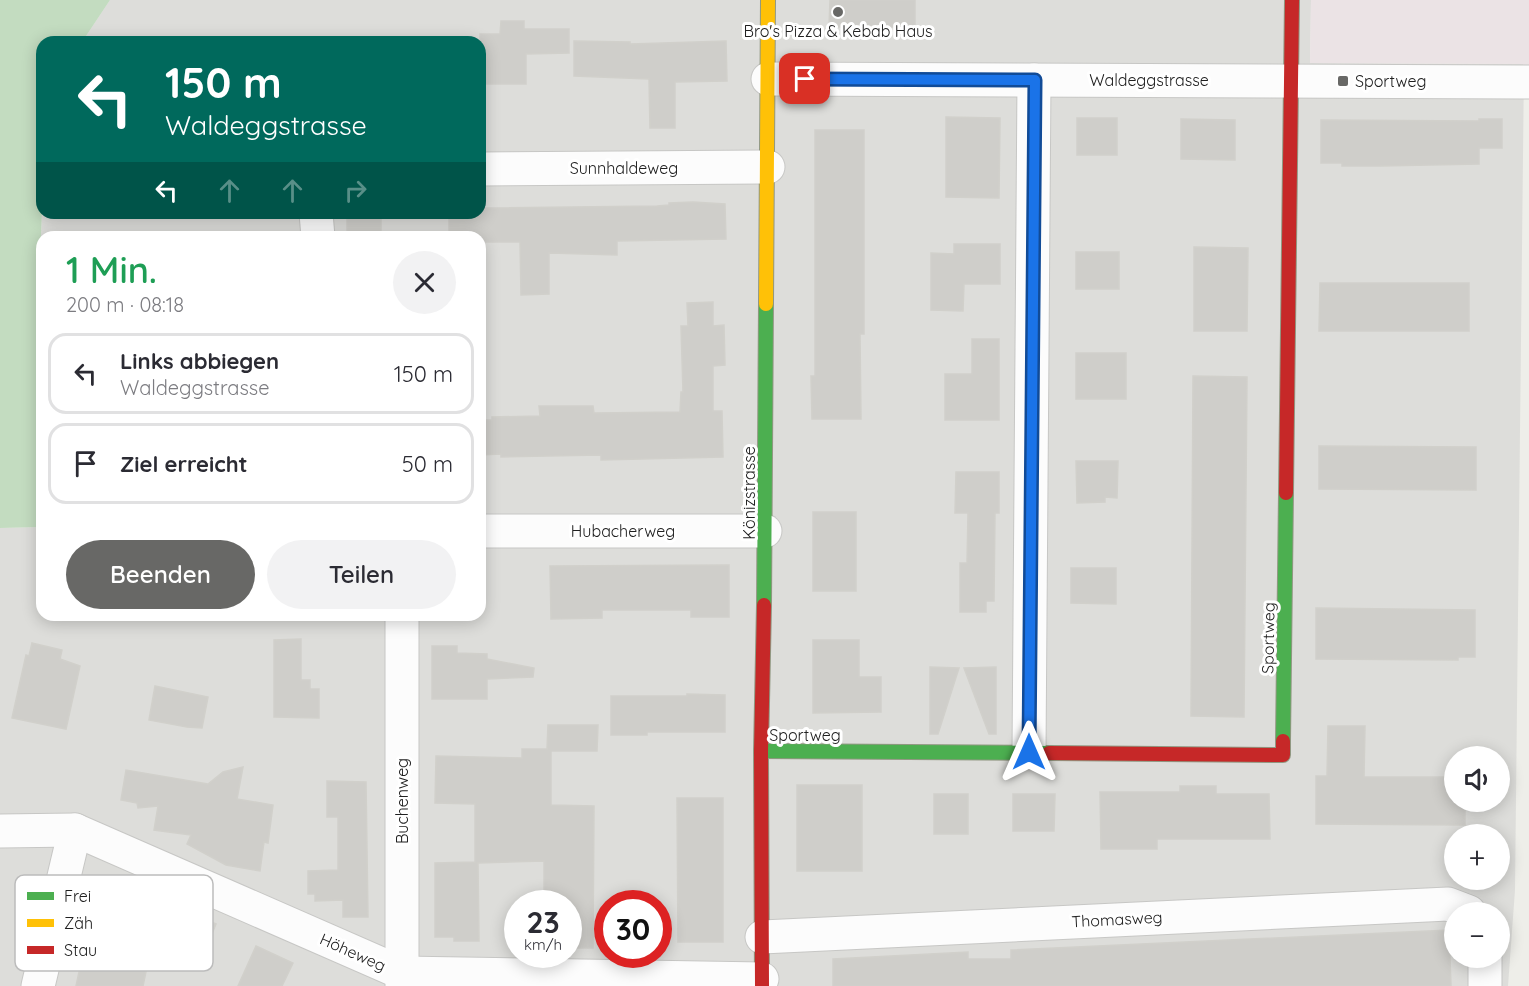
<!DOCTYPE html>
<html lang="de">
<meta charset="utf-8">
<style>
:root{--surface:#fff;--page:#f2f2f3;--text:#2b2b33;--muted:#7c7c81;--line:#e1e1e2;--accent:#686866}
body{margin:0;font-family:Quicksand,sans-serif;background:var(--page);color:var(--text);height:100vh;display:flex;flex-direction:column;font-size:22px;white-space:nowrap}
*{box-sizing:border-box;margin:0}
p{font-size:20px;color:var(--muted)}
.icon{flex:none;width:33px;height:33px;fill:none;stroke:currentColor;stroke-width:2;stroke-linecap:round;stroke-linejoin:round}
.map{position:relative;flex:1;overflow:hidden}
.side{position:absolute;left:36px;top:231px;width:450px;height:390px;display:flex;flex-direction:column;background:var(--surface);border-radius:18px;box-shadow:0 3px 15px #0003}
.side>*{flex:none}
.top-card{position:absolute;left:36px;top:36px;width:450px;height:183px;border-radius:18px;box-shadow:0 3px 15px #0003;background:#00695c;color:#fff;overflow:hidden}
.fabs{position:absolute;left:1444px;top:746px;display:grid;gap:12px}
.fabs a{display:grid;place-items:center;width:66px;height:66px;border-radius:50%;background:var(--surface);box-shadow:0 3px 15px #0003;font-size:30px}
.speed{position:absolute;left:504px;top:890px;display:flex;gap:12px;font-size:30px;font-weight:700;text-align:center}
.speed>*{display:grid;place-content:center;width:78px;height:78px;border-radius:50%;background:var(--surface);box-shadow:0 3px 15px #0003;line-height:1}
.speed small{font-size:15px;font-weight:400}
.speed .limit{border:9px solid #d22;background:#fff;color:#111}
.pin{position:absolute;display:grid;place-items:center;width:51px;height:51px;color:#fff;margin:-26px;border-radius:12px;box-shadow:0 3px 9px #0006}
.me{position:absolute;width:66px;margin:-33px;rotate:0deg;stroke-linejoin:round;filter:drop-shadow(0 0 4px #0008)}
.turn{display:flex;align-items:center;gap:21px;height:126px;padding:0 30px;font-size:27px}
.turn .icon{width:78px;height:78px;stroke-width:2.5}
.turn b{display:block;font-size:42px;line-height:51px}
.lanes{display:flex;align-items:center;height:57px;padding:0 30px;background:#0003;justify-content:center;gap:30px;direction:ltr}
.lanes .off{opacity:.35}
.round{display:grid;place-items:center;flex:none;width:63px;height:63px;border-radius:32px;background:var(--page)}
.overview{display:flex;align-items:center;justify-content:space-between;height:102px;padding:0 30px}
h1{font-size:36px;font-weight:600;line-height:45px;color:#1e9e55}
.action{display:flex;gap:12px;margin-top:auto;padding:12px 30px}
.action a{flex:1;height:69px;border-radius:36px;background:var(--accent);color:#fff;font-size:24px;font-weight:600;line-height:69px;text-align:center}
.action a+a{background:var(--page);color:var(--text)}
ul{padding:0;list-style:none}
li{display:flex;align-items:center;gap:18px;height:81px;margin:0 12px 9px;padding:0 18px;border:3px solid var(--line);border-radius:18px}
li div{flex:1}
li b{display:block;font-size:22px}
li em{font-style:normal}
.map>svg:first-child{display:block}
</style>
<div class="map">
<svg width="1529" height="986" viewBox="0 0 1529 986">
<rect width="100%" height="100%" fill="#eeeee9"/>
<path fill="#ddddda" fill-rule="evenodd" d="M110 0H1311L1310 63 1524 64 1515 890 1508 986H0V528L42 527V615H480V237H42V384L39 287 42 211V213H480V42H82ZM1455 756H1500V801H1455ZM1455 834H1500V879H1455ZM518 903H568V954H518ZM608 903H658V954H608ZM1455 912H1500V957H1455Z"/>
<path fill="#ebe3e5" d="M1311 0H1529V99H1523V64L1310 63Z"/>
<path fill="#c3dcc0" d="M0 0H110L82 42H42V211L39 287 42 384V527L0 528Z"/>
<g fill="#cfceca" stroke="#d1d0cb" stroke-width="1.5">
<path d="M830 0H915V27H829Z"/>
<path d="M501 21H524V29H569V53L526 54V84H480V34H500Z"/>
<path d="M574 41 630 42V44L726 41 727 81 675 82V128H650L649 79 574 76Z"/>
<path d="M946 117 1000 118 999 198 946 197Z"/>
<rect x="1077" y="118" width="40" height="37"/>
<path d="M1181 119 1235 120V160L1181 159Z"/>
<path d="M1479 119H1502V148H1479V164L1380 166H1342V163H1321V120L1479 121Z"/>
<path d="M815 130H864V334H860L861 419H812L811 376H815Z"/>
<path d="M693 202 725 204 726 239 617 241V255L549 253V294L521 295 520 242H480V237H449V213H480V208L657 206 669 205V203Z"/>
<rect x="347" y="213" width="34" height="24"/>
<path d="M954 244H1000V284H964L963 311 931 310V253L954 254Z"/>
<path d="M1194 247 1248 248 1247 331H1194Z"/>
<rect x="1076" y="252" width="43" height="37"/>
<path d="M1320 283H1469V331H1319Z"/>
<path d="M713 302V326L724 325 725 365 713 366V411H722L723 457 601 460V455L501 457V454L480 455V420H492V417L540 416 539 406H593L594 413 680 412 681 392H683L681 326H688L687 303Z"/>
<path d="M972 339H999V420H945V374H972Z"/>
<rect x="1076" y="353" width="50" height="46"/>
<path d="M1193 376 1247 377 1244 717 1191 716Z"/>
<path d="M1319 446 1476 447V490L1319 489Z"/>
<path d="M1076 461H1118L1117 498 1105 497V502L1077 503Z"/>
<path d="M956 472H999V513H995L994 601H986V612H960V563H967L968 513H955Z"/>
<rect x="813" y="512" width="43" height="79"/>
<path d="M729 565V617H691V610H602V618L551 619 550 566Z"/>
<path d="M1071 568H1116V604L1071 603Z"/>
<path d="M1316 608 1475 610V657H1458V660L1316 659Z"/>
<path d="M301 639V680H310V689H319V718L274 717V640Z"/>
<path d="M813 640H859V677H881V712L813 713Z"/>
<path d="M32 643 62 650 60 659 80 666 66 729 12 718 26 655 29 656Z"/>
<path d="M432 646H457V653L487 654V659L534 668 533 677 487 679V699H432Z"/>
<path d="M930 667 959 668 938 734H930Z"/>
<path d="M996 667V734H989L964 668Z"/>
<path d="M155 686 208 697 202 728 187 727 149 720Z"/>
<path d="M687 694 725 695V732H647V735H611V696H687Z"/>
<path d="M548 725H598L597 751H551V805L594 806 593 948H568V903H544V861L478 863 479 941H454V937H435V863L475 862V804L435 803 436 756 522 758V749H547Z"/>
<path d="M1328 726H1365L1364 777H1455V801H1465V825L1316 824V776H1327Z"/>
<path d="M243 767 237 799 273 805 268 843 264 842 260 871 226 865 187 844 191 835 154 830 158 806 138 808 137 803 121 800 126 770 208 784 223 772Z"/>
<path d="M327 781 366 782 368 917H343V900L315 901V894H308V871L338 870V817H327Z"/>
<rect x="797" y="785" width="65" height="86"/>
<path d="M1180 786H1216V794H1269L1270 839H1157V849H1101L1100 792H1180Z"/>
<rect x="934" y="794" width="34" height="40"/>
<path d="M1013 794H1055L1054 831H1013Z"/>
<path d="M677 798H723V942H678Z"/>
<path d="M148 890 194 909 192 914 216 924 205 951 162 934 166 924 139 913Z"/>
<path d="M1449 930 1451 986H833V959L968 952V959H1011V950Z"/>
<path d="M256 946 293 963 282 986H238Z"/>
<path d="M84 949 148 962 143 986H76Z"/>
</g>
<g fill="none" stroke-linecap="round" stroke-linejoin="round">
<defs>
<g id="street">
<path d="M768 79 1529 82"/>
<path d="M480 169 768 167"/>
<path d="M316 213 318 237"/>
<path d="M480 531H765"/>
<path d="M1029 752 1034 80"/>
<path d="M0 831 75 830 402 973 762 979"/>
<path d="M762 937 1448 904 1469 912"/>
<path d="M38 986 75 830"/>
<path d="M402 986V615"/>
<path d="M1485 986V957"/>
</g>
<g id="fast">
<path d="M764 605 766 304"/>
<path d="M1283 741 1286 493"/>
<path d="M761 751 1049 753"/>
</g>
<path id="slow" d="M766 304 768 0"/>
<g id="jam">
<path d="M1286 493 1292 0"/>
<path d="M1049 753 1283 755V741"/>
<path d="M762 986 761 751 764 605"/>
</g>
</defs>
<use href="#street" stroke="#c7c7c5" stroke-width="35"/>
<use href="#fast" stroke="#919882" stroke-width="16"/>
<use href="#slow" stroke="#919882" stroke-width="16"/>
<use href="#jam" stroke="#919882" stroke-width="16"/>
<use href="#street" stroke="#fcfcfc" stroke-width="33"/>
<use href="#fast" stroke="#4caf50" stroke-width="14"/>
<use href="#slow" stroke="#ffc107" stroke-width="14"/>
<use href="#jam" stroke="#c62828" stroke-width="14"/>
</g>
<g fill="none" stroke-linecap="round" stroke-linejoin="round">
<defs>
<path id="route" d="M805 79 1035 80 1029 752"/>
</defs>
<use href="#route" stroke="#114b97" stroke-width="15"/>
<use href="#route" stroke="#1a73e8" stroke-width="10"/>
</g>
<g fill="#686866" stroke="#fff" stroke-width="2">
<circle cx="838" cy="12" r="6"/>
<rect x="1337" y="75" width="12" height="12" rx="3"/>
</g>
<g text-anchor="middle" stroke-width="6" stroke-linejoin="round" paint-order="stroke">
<g font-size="16" fill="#202020" stroke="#fff">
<text x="838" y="37">Bro's Pizza &amp; Kebab Haus</text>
<text x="1355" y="87" text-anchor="start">Sportweg</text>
</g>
<g font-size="16" fill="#202020" stroke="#fff">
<text x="1149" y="86">Waldeggstrasse</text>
<text x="624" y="174">Sunnhaldeweg</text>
<text transform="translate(749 493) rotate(-90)" y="6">Könizstrasse</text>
<text x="623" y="537">Hubacherweg</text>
<text transform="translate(1268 638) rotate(-89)" y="6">Sportweg</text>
<text x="805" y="741">Sportweg</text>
<text transform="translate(402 801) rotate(-90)" y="6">Buchenweg</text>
<text transform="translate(1117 919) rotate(-3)" y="6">Thomasweg</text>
<text transform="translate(353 952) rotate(24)" y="6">Höheweg</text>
</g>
</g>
<rect x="15" y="875" width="198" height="96" rx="9" fill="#fff" stroke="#bcbcbc" stroke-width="1.5"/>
<rect x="27" y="892" width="27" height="8" fill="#4caf50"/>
<rect x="27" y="919" width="27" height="8" fill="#ffc107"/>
<rect x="27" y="946" width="27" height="8" fill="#c62828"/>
<g font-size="16" fill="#202020">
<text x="64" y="902">Frei</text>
<text x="64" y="929">Zäh</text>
<text x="64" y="956">Stau</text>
</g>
</svg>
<div class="fabs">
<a><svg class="icon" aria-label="sound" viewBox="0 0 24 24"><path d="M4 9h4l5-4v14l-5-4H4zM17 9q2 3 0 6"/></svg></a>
<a>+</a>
<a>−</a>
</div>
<div class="speed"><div>23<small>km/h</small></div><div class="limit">30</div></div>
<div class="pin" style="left:805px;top:79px;background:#d93025"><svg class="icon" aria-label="arrive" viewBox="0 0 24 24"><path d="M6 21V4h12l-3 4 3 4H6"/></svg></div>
<svg class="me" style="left:1029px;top:752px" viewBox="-20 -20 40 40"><path d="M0-17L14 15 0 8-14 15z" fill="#1a73e8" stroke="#fff" stroke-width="4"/></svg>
<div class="top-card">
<div class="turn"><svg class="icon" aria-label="left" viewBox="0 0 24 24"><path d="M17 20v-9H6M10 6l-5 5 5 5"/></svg><div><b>150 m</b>Waldeggstrasse</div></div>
<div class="lanes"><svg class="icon" aria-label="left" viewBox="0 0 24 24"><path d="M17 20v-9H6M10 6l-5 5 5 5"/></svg><svg class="icon off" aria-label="ahead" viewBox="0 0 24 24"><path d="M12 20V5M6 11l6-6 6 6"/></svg><svg class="icon off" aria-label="ahead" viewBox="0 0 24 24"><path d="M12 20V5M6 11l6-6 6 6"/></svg><svg class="icon off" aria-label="right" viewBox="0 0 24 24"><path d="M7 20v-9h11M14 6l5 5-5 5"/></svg></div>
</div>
<section class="side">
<div class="overview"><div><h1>1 Min.</h1><p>200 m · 08:18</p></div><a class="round"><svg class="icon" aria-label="close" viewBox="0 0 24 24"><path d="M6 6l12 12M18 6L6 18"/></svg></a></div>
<ul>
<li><svg class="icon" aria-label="left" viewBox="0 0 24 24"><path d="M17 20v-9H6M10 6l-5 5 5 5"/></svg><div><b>Links abbiegen</b><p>Waldeggstrasse</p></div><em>150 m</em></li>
<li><svg class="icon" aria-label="arrive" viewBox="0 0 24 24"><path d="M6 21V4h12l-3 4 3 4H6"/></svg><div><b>Ziel erreicht</b></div><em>50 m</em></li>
</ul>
<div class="action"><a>Beenden</a><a>Teilen</a></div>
</section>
</div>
